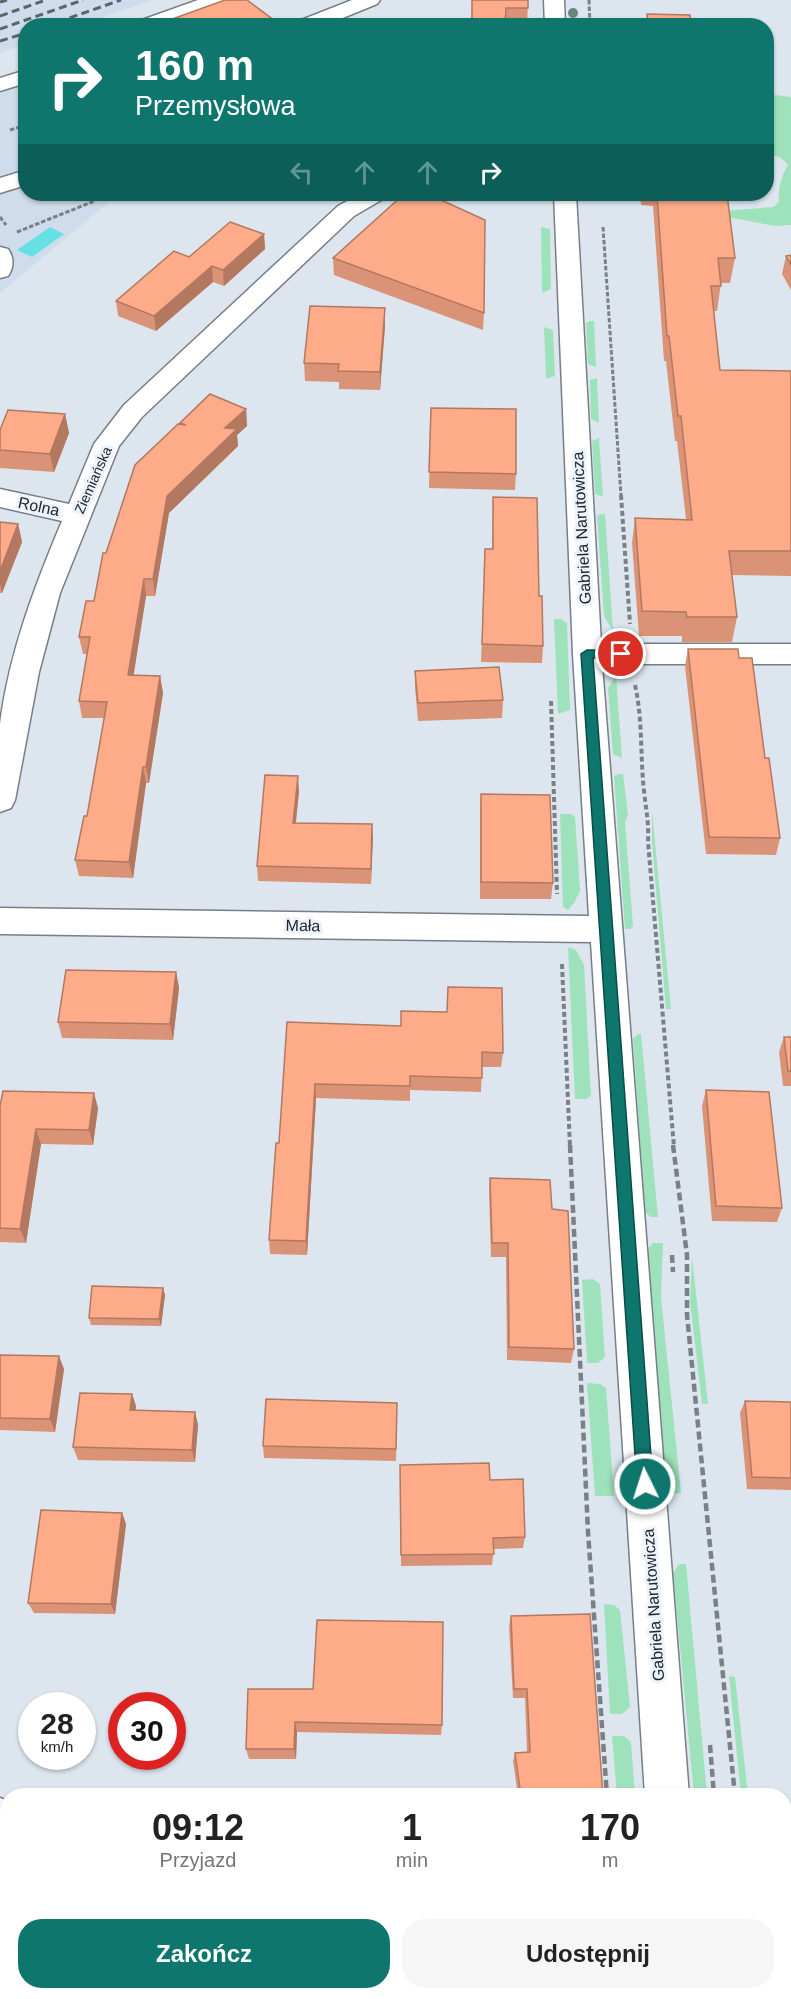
<!DOCTYPE html>
<html lang="pl">
<meta charset="utf-8">
<style>
:root{--surface:#fff;--page:#f6f6f6;--text:#222;--muted:#767676;--accent:#0f766e}
body{margin:0;font-family:Arial,sans-serif;background:var(--page);color:var(--text);height:100vh;display:flex;flex-direction:column;font-size:22px;white-space:nowrap}
*{box-sizing:border-box;margin:0}
p{font-size:20px;color:var(--muted)}
.icon{flex:none;width:33px;height:33px;fill:none;stroke:currentColor;stroke-width:2;stroke-linecap:round;stroke-linejoin:round}
.map{position:relative;flex:1;overflow:hidden}
.drawer{position:absolute;left:0px;top:1788px;width:792px;height:212px;display:flex;flex-direction:column;background:var(--surface);border-radius:24px 24px 0 0;box-shadow:0 2px 4px #0004}
.drawer>*{flex:none}
.hud{position:absolute;left:18px;top:18px;width:756px;height:183px;border-radius:24px;box-shadow:0 2px 4px #0004;background:#0f766e;color:#fff;overflow:hidden}
.speed{position:absolute;left:18px;top:1692px;display:flex;gap:12px;font-size:30px;font-weight:700;text-align:center}
.speed>*{display:grid;place-content:center;width:78px;height:78px;border-radius:50%;background:var(--surface);box-shadow:0 2px 4px #0004;line-height:1}
.speed small{font-size:15px;font-weight:400}
.speed .limit{border:9px solid #d22;background:#fff;color:#111}
.pin{position:absolute;display:grid;place-items:center;width:51px;height:51px;color:#fff;margin:-26px;border:3px solid #fff;border-radius:50%;box-shadow:0 2px 6px #0007}
.me{position:absolute;width:66px;margin:-33px;rotate:356deg;stroke-linejoin:round;filter:drop-shadow(0 0 4px #0008)}
.turn{display:flex;align-items:center;gap:21px;height:126px;padding:0 18px;font-size:27px}
.turn .icon{width:78px;height:78px;stroke-width:2.5}
.turn b{display:block;font-size:42px;line-height:51px}
.lanes{display:flex;align-items:center;height:57px;padding:0 18px;background:#0003;justify-content:center;gap:30px;direction:ltr}
.lanes .off{opacity:.35}
.eta{display:flex;justify-content:space-evenly;align-items:center;height:102px;text-align:center}
.eta b{font-size:36px;font-weight:800;line-height:42px}
.cta{display:flex;gap:12px;margin-top:auto;padding:12px 18px}
.cta a{flex:1;height:69px;border-radius:24px;background:var(--accent);color:#fff;font-size:24px;font-weight:800;line-height:69px;text-align:center}
.cta a+a{background:var(--page);color:var(--text)}
.map>svg:first-child{display:block}
</style>
<div class="map">
<svg width="791" height="1999" viewBox="0 0 791 1999">
<rect width="100%" height="100%" fill="#dde6ef"/>
<g fill="#cfdceb">
<path d="M0 0H153L79 25 26 26 25 44 0 53Z"/>
<path d="M25 73 26 194H119L0 293V81Z"/>
</g>
<g fill="#9ee2bc">
<path d="M775 95 791 97V225L775 226 733 218 658 219 653 215 661 210 722 211 773 207 779 202C778 187 781 178 788 164L779 157 767 154V98Z"/>
<path d="M541 227 550 229 551 289 542 293Z"/>
<path d="M590 321H594L596 367 588 364 586 323Z"/>
<path d="M544 327 553 330 555 376 546 379Z"/>
<path d="M597 378 599 423 591 419 590 380Z"/>
<path d="M599 438 603 497 595 494 592 441Z"/>
<path d="M601 514H605L613 631 604 616 597 516Z"/>
<path d="M554 619H561L567 623 570 710 558 714Z"/>
<path d="M616 676 622 758 613 754 608 688Z"/>
<path d="M619 774H623L628 815 625 822 633 926 630 929H625L614 776Z"/>
<path d="M652 811 671 1009H666L652 842Z"/>
<path d="M560 814H571L575 817 580 891 574 903 568 910 563 907Z"/>
<path d="M568 947 576 950 584 965 591 1096 586 1099H575Z"/>
<path d="M638 1034H641L658 1217H651L645 1212 633 1039Z"/>
<path d="M653 1243H663L661 1297 681 1493 674 1494 665 1487 648 1249Z"/>
<path d="M692 1256 708 1404H702L690 1301Z"/>
<path d="M593 1279 600 1284 605 1357 598 1363H587L582 1280Z"/>
<path d="M587 1383 600 1384 606 1388 614 1496H595Z"/>
<path d="M679 1564H686L707 1795H694L673 1573Z"/>
<path d="M604 1604 614 1605 620 1610 630 1707 622 1714H610Z"/>
<path d="M729 1676 735 1677 748 1795H741Z"/>
<path d="M612 1736H624L631 1742 635 1795H617Z"/>
</g>
<path fill="#66e1e3" d="M50 227 64 234 32 257 17 250Z"/>
<g fill="none" stroke-linecap="round" stroke-linejoin="round">
<defs>
<g id="minor">
<path d="M198 0H228L225 4 164 26H133L136 22Z"/>
<path d="M352 0H380L377 4 323 26H293L296 22Z"/>
<path d="M544 0H564L565 26H545Z"/>
<path d="M26 70V83L0 91V78Z"/>
<path d="M26 170V185L0 193V178Z"/>
<path d="M360 194H386L383 199 354 216 142 417 119 446 60 593 39 672 15 800 11 808 0 812C0 783 0 752 0 724 9 653 35 585 62 521L0 507V489L69 504 94 444 124 405 338 206Z"/>
<path d="M554 194H576L601 644H791V664H602L689 1796H645L591 942 0 934V908L589 916 573 654Z"/>
<path d="M0 247 8 249C14 257 14 268 8 276L0 278Z"/>
<path d="M0 1798 8 1801V1855L0 1852Z"/>
<path d="M784 1957 791 1958V1999H775L768 1996 766 1992H784Z"/>
<path d="M75 1992H122L125 1999H78Z"/>
<path d="M657 1992H703L704 1999H658Z"/>
</g>
</defs>
<use href="#minor" stroke="#777e87" stroke-width="3"/>
<g stroke="#7a8086" stroke-width="3" stroke-dasharray="4.5 2" stroke-linecap="butt">
<path d="M589 0 590 26"/>
<path d="M10 130 26 125"/>
<path d="M0 217 6 225"/>
<path d="M603 227 621 496"/>
<path d="M17 232 92 202 103 194"/>
</g>
<g stroke="#7a8086" stroke-width="4" stroke-dasharray="5 3" stroke-linecap="butt">
<path d="M621 495 630 624"/>
<path d="M635 685C643 720 640 756 644 791 646 809 649 824 648 842L674 1147"/>
<path d="M551 701 557 894"/>
<path d="M562 964 570 1147"/>
</g>
<g stroke="#7a8086" stroke-width="4.5" stroke-dasharray="8 4" stroke-linecap="butt">
<path d="M570 1145 588 1532 607 1796"/>
<path d="M673 1145 687 1255V1315L735 1796"/>
<path d="M672 1255 673 1272"/>
<path d="M710 1745 714 1796"/>
<path d="M784 1933H791"/>
<path d="M620 1992 621 1999"/>
<path d="M735 1992 738 1999"/>
</g>
<use href="#minor" fill="#fff" fill-rule="evenodd"/>
<g stroke="#5f6469" stroke-width="3" stroke-dasharray="8 4.5" stroke-linecap="butt">
<path d="M0 2 7 0"/>
<path d="M0 16 46 0"/>
<path d="M46 26 121 0"/>
<path d="M0 29 83 0"/>
<path d="M0 41 26 33"/>
</g>
</g>
<circle fill="#6a847e" cx="573" cy="13" r="5"/>
<g fill="#da9376">
<path d="M472 0H528L527 26H471Z"/>
<path d="M640 194H727L735 258 730 283H721L717 311H714L720 370 791 371V576L732 575 737 617 732 642H682V636H639L632 543 635 518 686 519 677 441H675L666 361H664L653 206 641 205Z"/>
<path d="M264 234 265 249 224 286 213 282 156 331 118 316 116 301 189 257Z"/>
<path d="M791 255V290L782 274 786 256Z"/>
<path d="M333 258 484 313 483 330 334 275Z"/>
<path d="M385 308V326L380 390 339 389V382L305 381 304 363Z"/>
<path d="M431 408 516 474 515 490 429 488Z"/>
<path d="M246 409 247 426 237 435 238 446 169 513 155 596H146L133 675 160 676 163 693 149 783H146L133 878 79 876 75 860 87 816 104 718H82L79 701 87 654H83L79 637 94 601 106 553 181 424 180 423Z"/>
<path d="M65 414 69 433 54 472 0 468V430Z"/>
<path d="M493 497 539 596 543 646 542 663 481 662 485 549H492Z"/>
<path d="M0 522 18 524 22 542 2 593H0Z"/>
<path d="M688 649 739 658 765 758 780 838 776 855 706 854 685 666Z"/>
<path d="M415 671 503 700 502 718 418 721 415 688Z"/>
<path d="M299 791 296 823 372 824 371 884 258 881 257 866Z"/>
<path d="M481 794 553 883 551 899H480V811Z"/>
<path d="M176 972 179 988 173 1040 62 1038 58 1022Z"/>
<path d="M287 1022 503 1053 501 1067H482L481 1092 410 1090V1101L316 1098 307 1255 270 1254 269 1240 279 1143Z"/>
<path d="M784 1037H791V1086H783L779 1052Z"/>
<path d="M706 1090 782 1208 777 1222 712 1221 702 1106Z"/>
<path d="M0 1106 98 1108 93 1145 41 1144 26 1243 0 1242Z"/>
<path d="M490 1178 552 1209 574 1349 571 1363 507 1360 506 1257H491L489 1193Z"/>
<path d="M163 1288 165 1295 161 1326 91 1325 89 1318Z"/>
<path d="M0 1355 64 1369 55 1432 0 1430Z"/>
<path d="M132 1394 136 1406 135 1410 195 1412 198 1425 195 1462 78 1460 73 1447Z"/>
<path d="M745 1401 791 1402V1490L747 1489 740 1413Z"/>
<path d="M397 1403 396 1461 264 1458 263 1446Z"/>
<path d="M400 1465 490 1480 525 1537 523 1548 494 1549 492 1565 401 1566Z"/>
<path d="M122 1513 126 1524 115 1614 34 1613 28 1603Z"/>
<path d="M511 1616 603 1796H518L513 1761 515 1753 527 1752 525 1698H513L509 1626Z"/>
<path d="M248 1689 442 1725 441 1735 297 1732 296 1759H249L246 1749Z"/>
</g>
<g fill="#b27860">
<path d="M264 234 265 249 224 286 223 270Z"/>
<path d="M212 266 213 282 156 331 154 316Z"/>
<path d="M385 308V326L380 390V372Z"/>
<path d="M246 409 247 426 237 435 238 446 169 513 155 596 153 579 167 496 225 428Z"/>
<path d="M65 414 69 433 54 472 50 454Z"/>
<path d="M18 524 22 542 2 593 0 583V571Z"/>
<path d="M144 579 146 596 131 692 128 675Z"/>
<path d="M160 676 163 693 149 783 146 767Z"/>
<path d="M143 767 146 783 133 878 129 862Z"/>
<path d="M298 776 299 791 294 838 293 823Z"/>
<path d="M372 824 373 839 371 884V869Z"/>
<path d="M176 972 179 988 173 1040 170 1024Z"/>
<path d="M315 1084 316 1098 307 1255 306 1241Z"/>
<path d="M94 1093 98 1108 93 1145 89 1130Z"/>
<path d="M36 1129 41 1144 26 1243 20 1229Z"/>
<path d="M163 1288 165 1295 161 1326 159 1319Z"/>
<path d="M59 1356 64 1369 55 1432 50 1419Z"/>
<path d="M132 1394 136 1406 134 1423 130 1410Z"/>
<path d="M195 1412 198 1425 195 1462 192 1450Z"/>
<path d="M122 1513 126 1524 115 1614 111 1604Z"/>
<path d="M295 1722 297 1732 296 1759 294 1749Z"/>
</g>
<g fill="#feab89" stroke="#b27860" stroke-width="1.5">
<path d="M225 0H247L282 26H169L164 22Z"/>
<path d="M472 0H528V8H506L505 26H472Z"/>
<path d="M647 14 690 15 691 26H648Z"/>
<path d="M404 194H428L485 220 484 313 333 258Z"/>
<path d="M657 194H727L735 258H718L721 286H711L720 370 791 371V551H729L737 617H687L686 612 642 611 635 518 692 520 681 416H678L669 336H667Z"/>
<path d="M230 222 264 234 223 270 212 266 154 316 116 301 174 251 189 257Z"/>
<path d="M791 255V265L786 256Z"/>
<path d="M310 306 385 308 380 372 338 371 339 364 304 363Z"/>
<path d="M210 394 246 409 225 428 237 429 167 496 153 579H144L128 675 160 676 146 767H143L129 862 75 860 84 816H87L107 702 79 701 90 637H79L86 601H94L103 553H106L135 465 178 424 186 425 180 423Z"/>
<path d="M431 408 516 409V474L429 472Z"/>
<path d="M8 410 65 414 50 454 0 450V430Z"/>
<path d="M493 497 537 498 539 596H542L543 646 482 644 485 549H493Z"/>
<path d="M0 522 18 524 0 571Z"/>
<path d="M688 649H738L739 658H752L765 758H769L780 838 709 837Z"/>
<path d="M499 667 503 700 418 703 415 671Z"/>
<path d="M265 775 298 776 293 823 372 824 371 869 257 866Z"/>
<path d="M481 794 550 795 553 883 481 882Z"/>
<path d="M66 970 176 972 170 1024 58 1022Z"/>
<path d="M448 987 502 988 503 1053 482 1052V1078L410 1076V1086L315 1084 306 1241 269 1240 276 1143H279L287 1022 401 1026V1011L447 1012Z"/>
<path d="M784 1037H791V1071H788Z"/>
<path d="M706 1090 769 1092 782 1208 716 1206Z"/>
<path d="M3 1091 94 1093 89 1130 36 1129 20 1229 0 1228V1106Z"/>
<path d="M490 1178 550 1180 552 1209 568 1211 574 1349 509 1347 508 1243H492Z"/>
<path d="M92 1286 163 1288 159 1319 89 1318Z"/>
<path d="M0 1355 59 1356 50 1419 0 1418Z"/>
<path d="M80 1393 132 1394 130 1410 195 1412 192 1450 73 1447Z"/>
<path d="M266 1399 397 1403 396 1449 263 1446Z"/>
<path d="M745 1401 791 1402V1478L752 1477Z"/>
<path d="M489 1463 490 1480 523 1479 525 1537 493 1538 494 1554 401 1555 400 1465Z"/>
<path d="M41 1510 122 1513 111 1604 28 1603Z"/>
<path d="M590 1614 603 1796H521L515 1753 530 1752 527 1689H514L511 1616Z"/>
<path d="M317 1620 443 1622 442 1725 295 1722 294 1749H246L248 1689H313Z"/>
<path d="M329 1992H506V1999H320Z"/>
</g>
<path fill="#0f766e" stroke="#0a4d48" stroke-width="1.5" d="M587 650H621L626 654 621 658H593L653 1484 651 1490 645 1492 639 1490 637 1484 581 654Z"/>
<g text-anchor="middle" stroke-width="6" stroke-linejoin="round" paint-order="stroke">
<g font-size="14" fill="#222529" stroke="#ebf3fc">
<text transform="translate(93 480) rotate(-66)" y="5">Ziemiańska</text>
</g>
<g font-size="16" fill="#222529" stroke="#ebf3fc">
<text transform="translate(39 506) rotate(12)" y="6">Rolna</text>
<text transform="translate(581 528) rotate(-93)" y="6">Gabriela Narutowicza</text>
<text transform="translate(303 925) rotate(1)" y="6">Mała</text>
<text transform="translate(653 1605) rotate(-94)" y="6">Gabriela Narutowicza</text>
</g>
</g>
</svg>
<div class="speed"><div>28<small>km/h</small></div><div class="limit">30</div></div>
<div class="pin" style="left:621px;top:654px;background:#d93025"><svg class="icon" aria-label="arrive" viewBox="0 0 24 24"><path d="M6 21V4h12l-3 4 3 4H6"/></svg></div>
<svg class="me" style="left:645px;top:1484px" viewBox="-20 -20 40 40"><circle r="17" fill="#0f766e" stroke="#fff" stroke-width="3"/><path d="M0-11L8 9 0 5-8 9z" fill="#fff"/></svg>
<div class="hud">
<div class="turn"><svg class="icon" aria-label="right" viewBox="0 0 24 24"><path d="M7 20v-9h11M14 6l5 5-5 5"/></svg><div><b>160 m</b>Przemysłowa</div></div>
<div class="lanes"><svg class="icon off" aria-label="left" viewBox="0 0 24 24"><path d="M17 20v-9H6M10 6l-5 5 5 5"/></svg><svg class="icon off" aria-label="ahead" viewBox="0 0 24 24"><path d="M12 20V5M6 11l6-6 6 6"/></svg><svg class="icon off" aria-label="ahead" viewBox="0 0 24 24"><path d="M12 20V5M6 11l6-6 6 6"/></svg><svg class="icon" aria-label="right" viewBox="0 0 24 24"><path d="M7 20v-9h11M14 6l5 5-5 5"/></svg></div>
</div>
<section class="drawer">
<div class="eta">
<div><b>09:12</b><p>Przyjazd</p></div>
<div><b>1</b><p>min</p></div>
<div><b>170</b><p>m</p></div>
</div>
<div class="cta"><a>Zakończ</a><a>Udostępnij</a></div>
</section>
</div>
